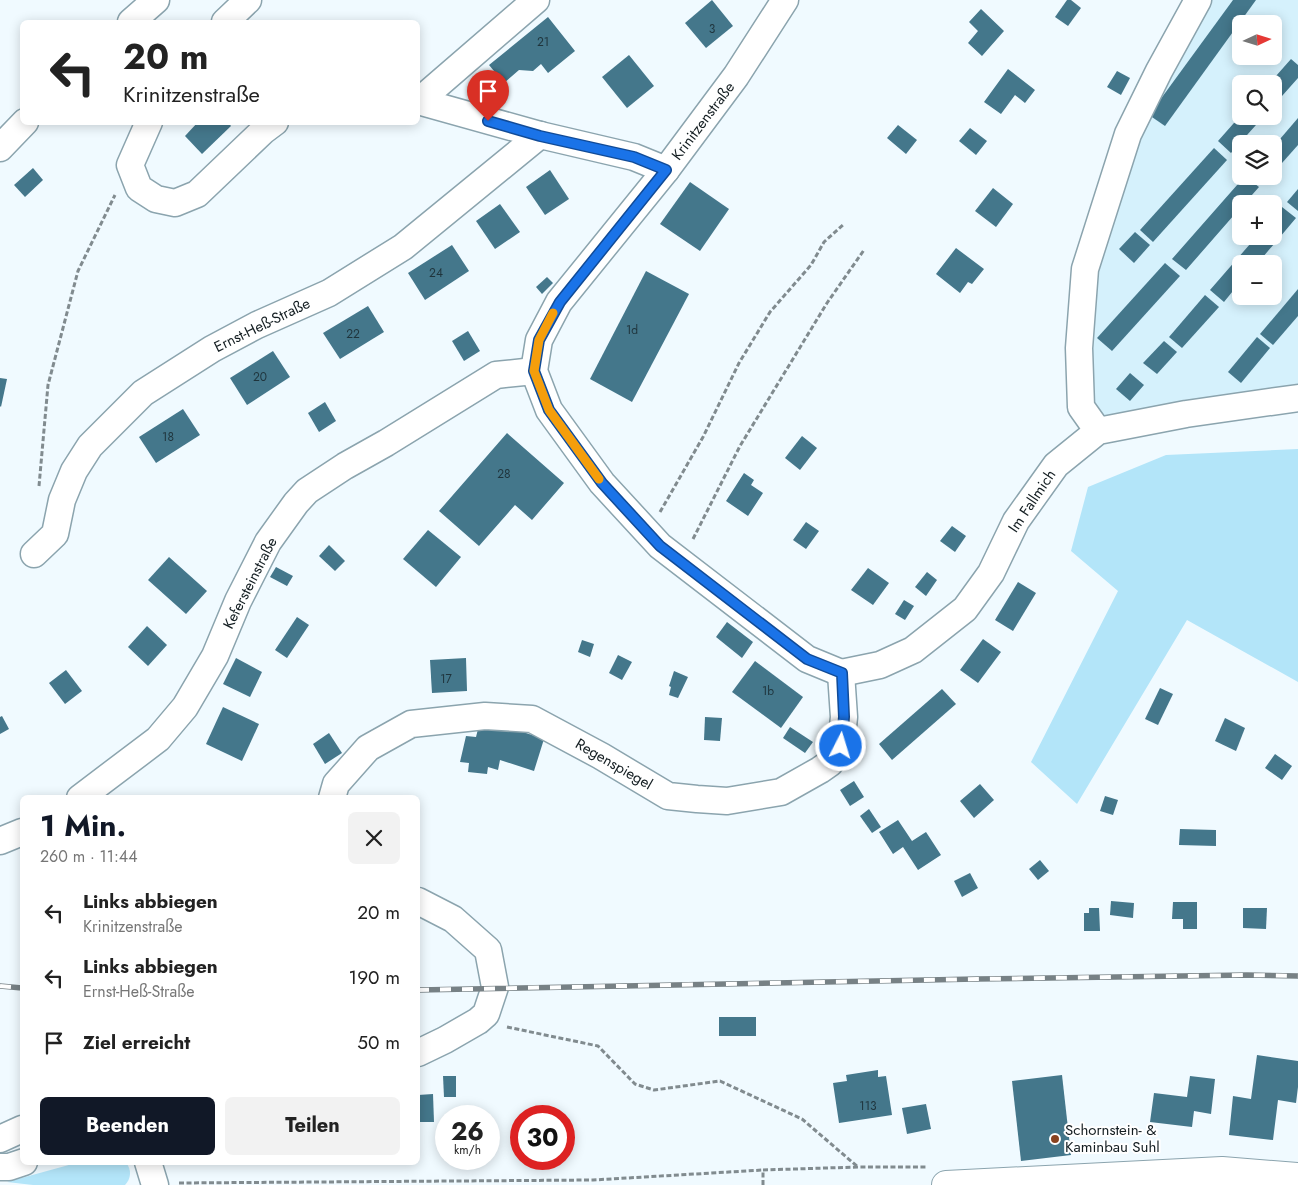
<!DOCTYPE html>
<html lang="de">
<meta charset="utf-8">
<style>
:root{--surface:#fff;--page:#f2f2f2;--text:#222;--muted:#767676;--accent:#111827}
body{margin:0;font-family:Jost,sans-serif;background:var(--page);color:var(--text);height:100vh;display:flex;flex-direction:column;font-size:19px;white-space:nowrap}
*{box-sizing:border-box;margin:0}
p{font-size:16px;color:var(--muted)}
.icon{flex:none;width:28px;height:28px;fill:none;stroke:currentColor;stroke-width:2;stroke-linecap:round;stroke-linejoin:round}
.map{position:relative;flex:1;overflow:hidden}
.side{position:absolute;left:20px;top:795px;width:400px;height:370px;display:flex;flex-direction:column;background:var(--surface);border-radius:8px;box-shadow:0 2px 12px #0003}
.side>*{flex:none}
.hud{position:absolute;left:20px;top:20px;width:400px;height:105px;border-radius:8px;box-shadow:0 2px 12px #0003;background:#fff;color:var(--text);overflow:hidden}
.needle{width:32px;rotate:86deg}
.fabs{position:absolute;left:1232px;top:15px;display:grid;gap:10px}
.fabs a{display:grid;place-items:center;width:50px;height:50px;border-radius:8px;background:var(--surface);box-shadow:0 2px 12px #0003;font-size:25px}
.speed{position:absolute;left:435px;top:1105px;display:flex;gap:10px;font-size:25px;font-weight:700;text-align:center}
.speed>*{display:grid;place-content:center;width:65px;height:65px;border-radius:50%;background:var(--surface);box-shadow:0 2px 12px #0003;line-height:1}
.speed small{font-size:12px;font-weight:400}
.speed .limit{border:8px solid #d22;background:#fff;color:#111}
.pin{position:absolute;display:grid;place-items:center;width:42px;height:42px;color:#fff;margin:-51px -21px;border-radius:50% 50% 50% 0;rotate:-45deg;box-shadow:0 0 5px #0007}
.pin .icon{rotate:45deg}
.me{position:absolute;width:55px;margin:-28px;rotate:5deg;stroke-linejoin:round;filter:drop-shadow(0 0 4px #0008)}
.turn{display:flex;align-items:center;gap:18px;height:105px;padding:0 20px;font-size:22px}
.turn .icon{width:65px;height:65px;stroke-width:2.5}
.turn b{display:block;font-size:35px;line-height:42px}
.round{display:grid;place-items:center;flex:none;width:52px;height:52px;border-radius:8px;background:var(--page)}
.overview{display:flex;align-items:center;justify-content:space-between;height:85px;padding:0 20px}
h1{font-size:30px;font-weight:700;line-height:38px;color:var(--accent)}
.cta{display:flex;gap:10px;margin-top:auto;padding:10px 20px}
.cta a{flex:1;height:58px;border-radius:8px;background:var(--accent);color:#fff;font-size:20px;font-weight:700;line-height:58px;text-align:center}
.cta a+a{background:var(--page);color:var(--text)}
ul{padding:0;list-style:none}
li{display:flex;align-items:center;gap:15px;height:65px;padding:0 20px}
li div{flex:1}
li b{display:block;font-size:19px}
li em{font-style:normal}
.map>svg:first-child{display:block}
</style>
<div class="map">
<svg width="1298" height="1185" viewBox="0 0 1298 1185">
<rect width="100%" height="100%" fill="#f0faff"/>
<path fill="#d5f1fc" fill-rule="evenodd" d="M1198 0H1298V398L1098 431 1079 348 1085 269ZM1241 24H1274V56H1241ZM1241 84H1274V116H1241ZM1241 144H1274V176H1241ZM1241 204H1274V236H1241ZM1241 264H1274V296H1241Z"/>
<g fill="#b3e5f9">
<path d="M1298 449V682L1187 620 1077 804 1031 762 1118 591 1071 551 1088 487 1166 455Z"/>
<path d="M76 1163H126C132 1169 131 1179 125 1185H33L7 1182Z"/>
</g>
<g fill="#44778b">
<path d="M712 0 733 26 706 48 685 23Z"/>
<path d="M1067 0H1071L1081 8 1068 26 1055 17Z"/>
<path d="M1233 0H1256L1165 126 1149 115Z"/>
<path d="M981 9 1004 31 982 56 968 43 978 31 969 22Z"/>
<path d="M548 17 575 51 548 73 541 64 533 71 519 70 504 83 489 65Z"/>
<path d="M629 55 654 86 627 108 602 77Z"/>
<path d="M1291 59 1298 65V78L1274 105V84H1269Z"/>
<path d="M1008 69 1035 90 1025 103 1015 95 1001 114 984 102Z"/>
<path d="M1117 71 1130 78 1121 95 1107 87Z"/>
<path d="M1241 115V116H1264L1231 153 1218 141Z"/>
<path d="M1298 118V145L1274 172V146Z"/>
<path d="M198 122H228L231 126 202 154 185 136Z"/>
<path d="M898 125 917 140 906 154 887 138Z"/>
<path d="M970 128 987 141 976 155 959 141Z"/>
<path d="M1214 148 1227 160 1153 242 1140 230Z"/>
<path d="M33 168 43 180 25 197 14 185Z"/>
<path d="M550 170 569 199 545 215 526 187Z"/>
<path d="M1245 176 1259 187 1244 204H1241V207L1186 270 1172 259Z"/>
<path d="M1259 176H1270L1265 182Z"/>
<path d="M690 182 729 209 700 251 660 224Z"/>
<path d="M993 188 1013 204 996 227 975 211Z"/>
<path d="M1298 189V211L1287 202Z"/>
<path d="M500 204 520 232 495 249 476 221Z"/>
<path d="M1282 207 1296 218 1257 264H1241V281L1224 302 1210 290 1257 236H1274V217Z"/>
<path d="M1135 232 1150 245 1134 263 1119 249Z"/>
<path d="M452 245 469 271 425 300 408 273Z"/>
<path d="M956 248 984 269 972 284 968 282 960 293 936 274Z"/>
<path d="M1165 263 1180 276 1112 351 1097 338Z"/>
<path d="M646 271 689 294 632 402 590 379Z"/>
<path d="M547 277 553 283 542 294 536 287Z"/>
<path d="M1298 289V316L1273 345 1260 334Z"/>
<path d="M1205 295 1219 307 1182 348 1169 337Z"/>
<path d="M368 306 384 332 340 359 323 333Z"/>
<path d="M468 331 480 351 464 361 452 341Z"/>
<path d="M1257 337 1270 348 1241 383 1228 372Z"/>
<path d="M1164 341 1177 352 1157 374 1143 363Z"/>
<path d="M273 351 290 377 247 405 230 378Z"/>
<path d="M1130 373 1144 385 1130 401 1116 389Z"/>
<path d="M0 378 7 379 1 407 0 406Z"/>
<path d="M325 402 336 421 319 432 308 413Z"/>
<path d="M183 409 200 435 156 463 139 437Z"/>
<path d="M507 433 564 483 532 520 515 505 479 546 439 511Z"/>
<path d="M802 436 817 448 800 470 785 458Z"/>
<path d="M744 473 754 480 751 485 763 493 748 516 726 501Z"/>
<path d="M806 522 819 531 806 549 793 540Z"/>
<path d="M952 526 966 536 955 552 940 541Z"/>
<path d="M428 530 461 557 436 587 403 559Z"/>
<path d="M329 545 345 561 335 571 319 556Z"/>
<path d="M169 557 207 591 186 614 148 580Z"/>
<path d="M276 567 293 576 287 586 270 577Z"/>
<path d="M868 568 889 583 873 605 851 590Z"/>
<path d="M927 572 937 580 926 596 915 587Z"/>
<path d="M1018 582 1036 593 1013 631 995 620Z"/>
<path d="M904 600 914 606 905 620 895 614Z"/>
<path d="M297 617 309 625 287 658 275 650Z"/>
<path d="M727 622 753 642 742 658 716 637Z"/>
<path d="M147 626 167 645 148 666 128 647Z"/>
<path d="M983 639 1001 652 978 683 960 670Z"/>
<path d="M582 640 594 644 590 657 578 652Z"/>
<path d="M618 655 632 662 622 680 609 673Z"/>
<path d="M236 658 262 672 250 697 223 684Z"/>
<path d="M466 658 467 691 432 693 430 660Z"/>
<path d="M755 661 803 697 781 728 732 692Z"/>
<path d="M66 670 82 691 65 704 49 683Z"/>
<path d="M674 671 688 677 678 698 669 695 671 687 669 686Z"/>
<path d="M1160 688 1173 694 1158 725 1145 719Z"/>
<path d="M942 689 956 704 892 760 879 744Z"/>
<path d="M223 707 259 724 242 761 206 744Z"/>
<path d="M2 716 9 729 0 734V717Z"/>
<path d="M705 717 722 718 720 741 704 740Z"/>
<path d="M1225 718 1245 728 1236 751 1215 741Z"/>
<path d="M499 724 544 739 534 771 500 760 498 770 488 767 487 774 468 772 469 763 460 762 466 736 476 737 479 725Z"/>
<path d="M790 727 813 742 805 753 783 738Z"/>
<path d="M329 733 342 753 325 764 313 744Z"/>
<path d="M1275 754 1292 766 1282 780 1265 768Z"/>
<path d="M854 781 864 797 850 806 840 790Z"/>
<path d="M980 784 994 800 974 818 960 801Z"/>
<path d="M1105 796 1118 800 1113 815 1100 811Z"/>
<path d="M869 809 881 827 872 833 860 816Z"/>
<path d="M898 820 912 841 926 832 941 855 918 870 903 847 893 854 879 832Z"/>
<path d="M1180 829 1216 830V846L1179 845Z"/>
<path d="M1040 860 1049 871 1038 880 1029 869Z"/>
<path d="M970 873 978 888 962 897 954 881Z"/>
<path d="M1111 901 1134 903 1133 918 1110 915Z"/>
<path d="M1173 902H1197V929H1183V919H1172Z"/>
<path d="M1089 908H1099L1100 931H1084V913H1089Z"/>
<path d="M1243 908H1267L1266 929 1243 928Z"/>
<rect x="719" y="1017" width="37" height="19"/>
<path d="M1257 1055 1298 1061V1087L1296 1103 1278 1100 1273 1140 1229 1135 1233 1096 1251 1099Z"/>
<path d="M878 1070V1077L886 1076 892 1115 839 1123 833 1083 847 1081 846 1075Z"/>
<path d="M1062 1075 1071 1155 1021 1161 1012 1081Z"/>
<path d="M443 1076H456V1097H444Z"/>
<path d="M1190 1076 1215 1079 1211 1114 1194 1111 1192 1127 1150 1122 1154 1093 1187 1097Z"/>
<path d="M433 1094 434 1122H418V1095Z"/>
<path d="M926 1104 931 1129 907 1134 902 1108Z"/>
</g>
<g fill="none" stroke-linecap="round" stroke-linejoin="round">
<defs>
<g id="minor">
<path d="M785 0 736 76 666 170 559 302 539 340 534 371 549 410 602 483 660 546 807 659 841 673"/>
<path d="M131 22 156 0"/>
<path d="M225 22 248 0"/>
<path d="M418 101 540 135 634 157 666 170"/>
<path d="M419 101 536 0"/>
<path d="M149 122 130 165 139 188 156 199 175 203 197 194 263 131 275 122"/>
<path d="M0 148 25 122"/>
<path d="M1098 431 1081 407 1079 348 1085 269 1128 134 1159 71 1198 0"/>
<path d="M34 554 55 534 62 500 74 471 90 446 143 393 212 349 257 325 329 293 403 247 540 135"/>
<path d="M841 673 880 665 913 650 965 609 991 573 1016 521 1056 465 1098 431 1186 414 1298 398"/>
<path d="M80 798 158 739 185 707 215 656 238 601 268 542 296 503 307 491 345 466 386 443 496 375 534 371"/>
<path d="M332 798 336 784 368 748 411 724 485 716 532 719 601 756 668 796 697 799 727 801 781 792 820 770 830 763 841 746 844 717 841 673"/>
<path d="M0 841 22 832"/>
<path d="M418 901 453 919 488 950 495 987 486 1014 478 1021 445 1040 418 1053"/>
<path d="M0 1139 22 1129"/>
<path d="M148 1162 155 1185"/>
<path d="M0 1167H9L24 1162"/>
</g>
<path id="major" d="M946 1185 1222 1171 1298 1177"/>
</defs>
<use href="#minor" stroke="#8ba4ae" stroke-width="29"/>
<use href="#major" stroke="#8ba4ae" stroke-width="30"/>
<g stroke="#818b8f" stroke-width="3" stroke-dasharray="5 2.5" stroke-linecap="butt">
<path d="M39 486 48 385 78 271 115 195"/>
<path d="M660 512 703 437 739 363 770 312 811 265 824 242 844 224"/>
<path d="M693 539 740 446 827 303 864 250"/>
<path d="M507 1027 598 1046 635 1084 654 1090 720 1081 802 1119 858 1167"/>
<path d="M179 1183 593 1180 763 1170"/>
<path d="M763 1185V1170L858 1167H927"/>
</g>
<use href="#minor" stroke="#fff" stroke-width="26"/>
<use href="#major" stroke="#fff" stroke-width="28"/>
<defs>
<g id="rail">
<path d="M0 986 22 988"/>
<path d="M418 990 977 979 1247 975 1298 976"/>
</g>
</defs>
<use href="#rail" stroke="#778185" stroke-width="5.5"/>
<use href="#rail" stroke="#fff" stroke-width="4" stroke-dasharray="11" stroke-linecap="butt"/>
</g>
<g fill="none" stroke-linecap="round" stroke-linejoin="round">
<defs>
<path id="route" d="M488 121 540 136 634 157 666 170 560 302 539 340 534 371 549 410 602 483 660 546 807 659 842 673 844 717 841 746"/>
</defs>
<use href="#route" stroke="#114b97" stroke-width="12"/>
<use href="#route" stroke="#1a73e8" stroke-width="9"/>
<path stroke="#f59e0b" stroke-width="9" d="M553 313 539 340 534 371 549 410 599 479"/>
</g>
<circle fill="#89421f" stroke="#fff" stroke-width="2" cx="1055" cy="1139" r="5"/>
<g text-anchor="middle" stroke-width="4" stroke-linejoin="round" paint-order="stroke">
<g font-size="12" fill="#1f343c">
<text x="712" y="33">3</text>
<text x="543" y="46">21</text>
<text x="436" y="277">24</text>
<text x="632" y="334">1d</text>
<text x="353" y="338">22</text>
<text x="260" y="381">20</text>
<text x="168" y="441">18</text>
<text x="504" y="478">28</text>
<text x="446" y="683">17</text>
<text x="768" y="695">1b</text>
<text x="868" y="1110">113</text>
</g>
<g font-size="15" fill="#131d21" stroke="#fff">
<text transform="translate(703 121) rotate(-53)" y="5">Krinitzenstraße</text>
<text transform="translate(262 325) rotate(-26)" y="5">Ernst-Heß-Straße</text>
<text transform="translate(1032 501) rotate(-56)" y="5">Im Fallmich</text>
<text transform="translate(250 583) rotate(-63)" y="5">Kefersteinstraße</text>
<text transform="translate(614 764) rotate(30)" y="5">Regenspiegel</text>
</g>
<g font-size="15" fill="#131d21" stroke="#fff" text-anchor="start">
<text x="1065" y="1135">Schornstein- &amp;<tspan x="1065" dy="17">Kaminbau Suhl</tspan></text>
</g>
</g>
</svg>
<div class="fabs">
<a><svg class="needle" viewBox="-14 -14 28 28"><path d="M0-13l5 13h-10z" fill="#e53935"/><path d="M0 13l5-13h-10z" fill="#767676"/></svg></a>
<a><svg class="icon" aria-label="search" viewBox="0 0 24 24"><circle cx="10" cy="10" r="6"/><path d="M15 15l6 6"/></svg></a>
<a><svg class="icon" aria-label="layers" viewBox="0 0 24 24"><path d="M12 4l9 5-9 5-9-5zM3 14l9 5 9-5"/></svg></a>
<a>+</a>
<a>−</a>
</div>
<div class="speed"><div>26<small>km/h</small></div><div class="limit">30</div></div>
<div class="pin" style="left:488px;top:121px;background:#d93025"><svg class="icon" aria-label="arrive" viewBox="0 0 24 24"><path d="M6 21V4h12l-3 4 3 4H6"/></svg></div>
<svg class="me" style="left:841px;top:746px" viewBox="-20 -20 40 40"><circle r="17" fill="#1a73e8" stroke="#fff" stroke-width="3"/><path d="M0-11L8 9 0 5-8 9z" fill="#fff"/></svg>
<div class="hud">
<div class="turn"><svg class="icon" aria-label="left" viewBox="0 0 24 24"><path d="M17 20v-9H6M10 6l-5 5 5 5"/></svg><div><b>20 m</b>Krinitzenstraße</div></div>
</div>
<section class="side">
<div class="overview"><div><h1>1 Min.</h1><p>260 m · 11:44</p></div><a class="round"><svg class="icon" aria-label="close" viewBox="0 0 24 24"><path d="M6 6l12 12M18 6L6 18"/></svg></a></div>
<ul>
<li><svg class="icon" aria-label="left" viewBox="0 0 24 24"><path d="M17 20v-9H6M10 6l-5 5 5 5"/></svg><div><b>Links abbiegen</b><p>Krinitzenstraße</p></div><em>20 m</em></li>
<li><svg class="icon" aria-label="left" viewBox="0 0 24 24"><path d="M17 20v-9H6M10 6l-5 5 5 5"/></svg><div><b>Links abbiegen</b><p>Ernst-Heß-Straße</p></div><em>190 m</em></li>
<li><svg class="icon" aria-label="arrive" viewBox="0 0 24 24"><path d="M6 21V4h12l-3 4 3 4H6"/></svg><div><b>Ziel erreicht</b></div><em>50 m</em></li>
</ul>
<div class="cta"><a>Beenden</a><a>Teilen</a></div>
</section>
</div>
